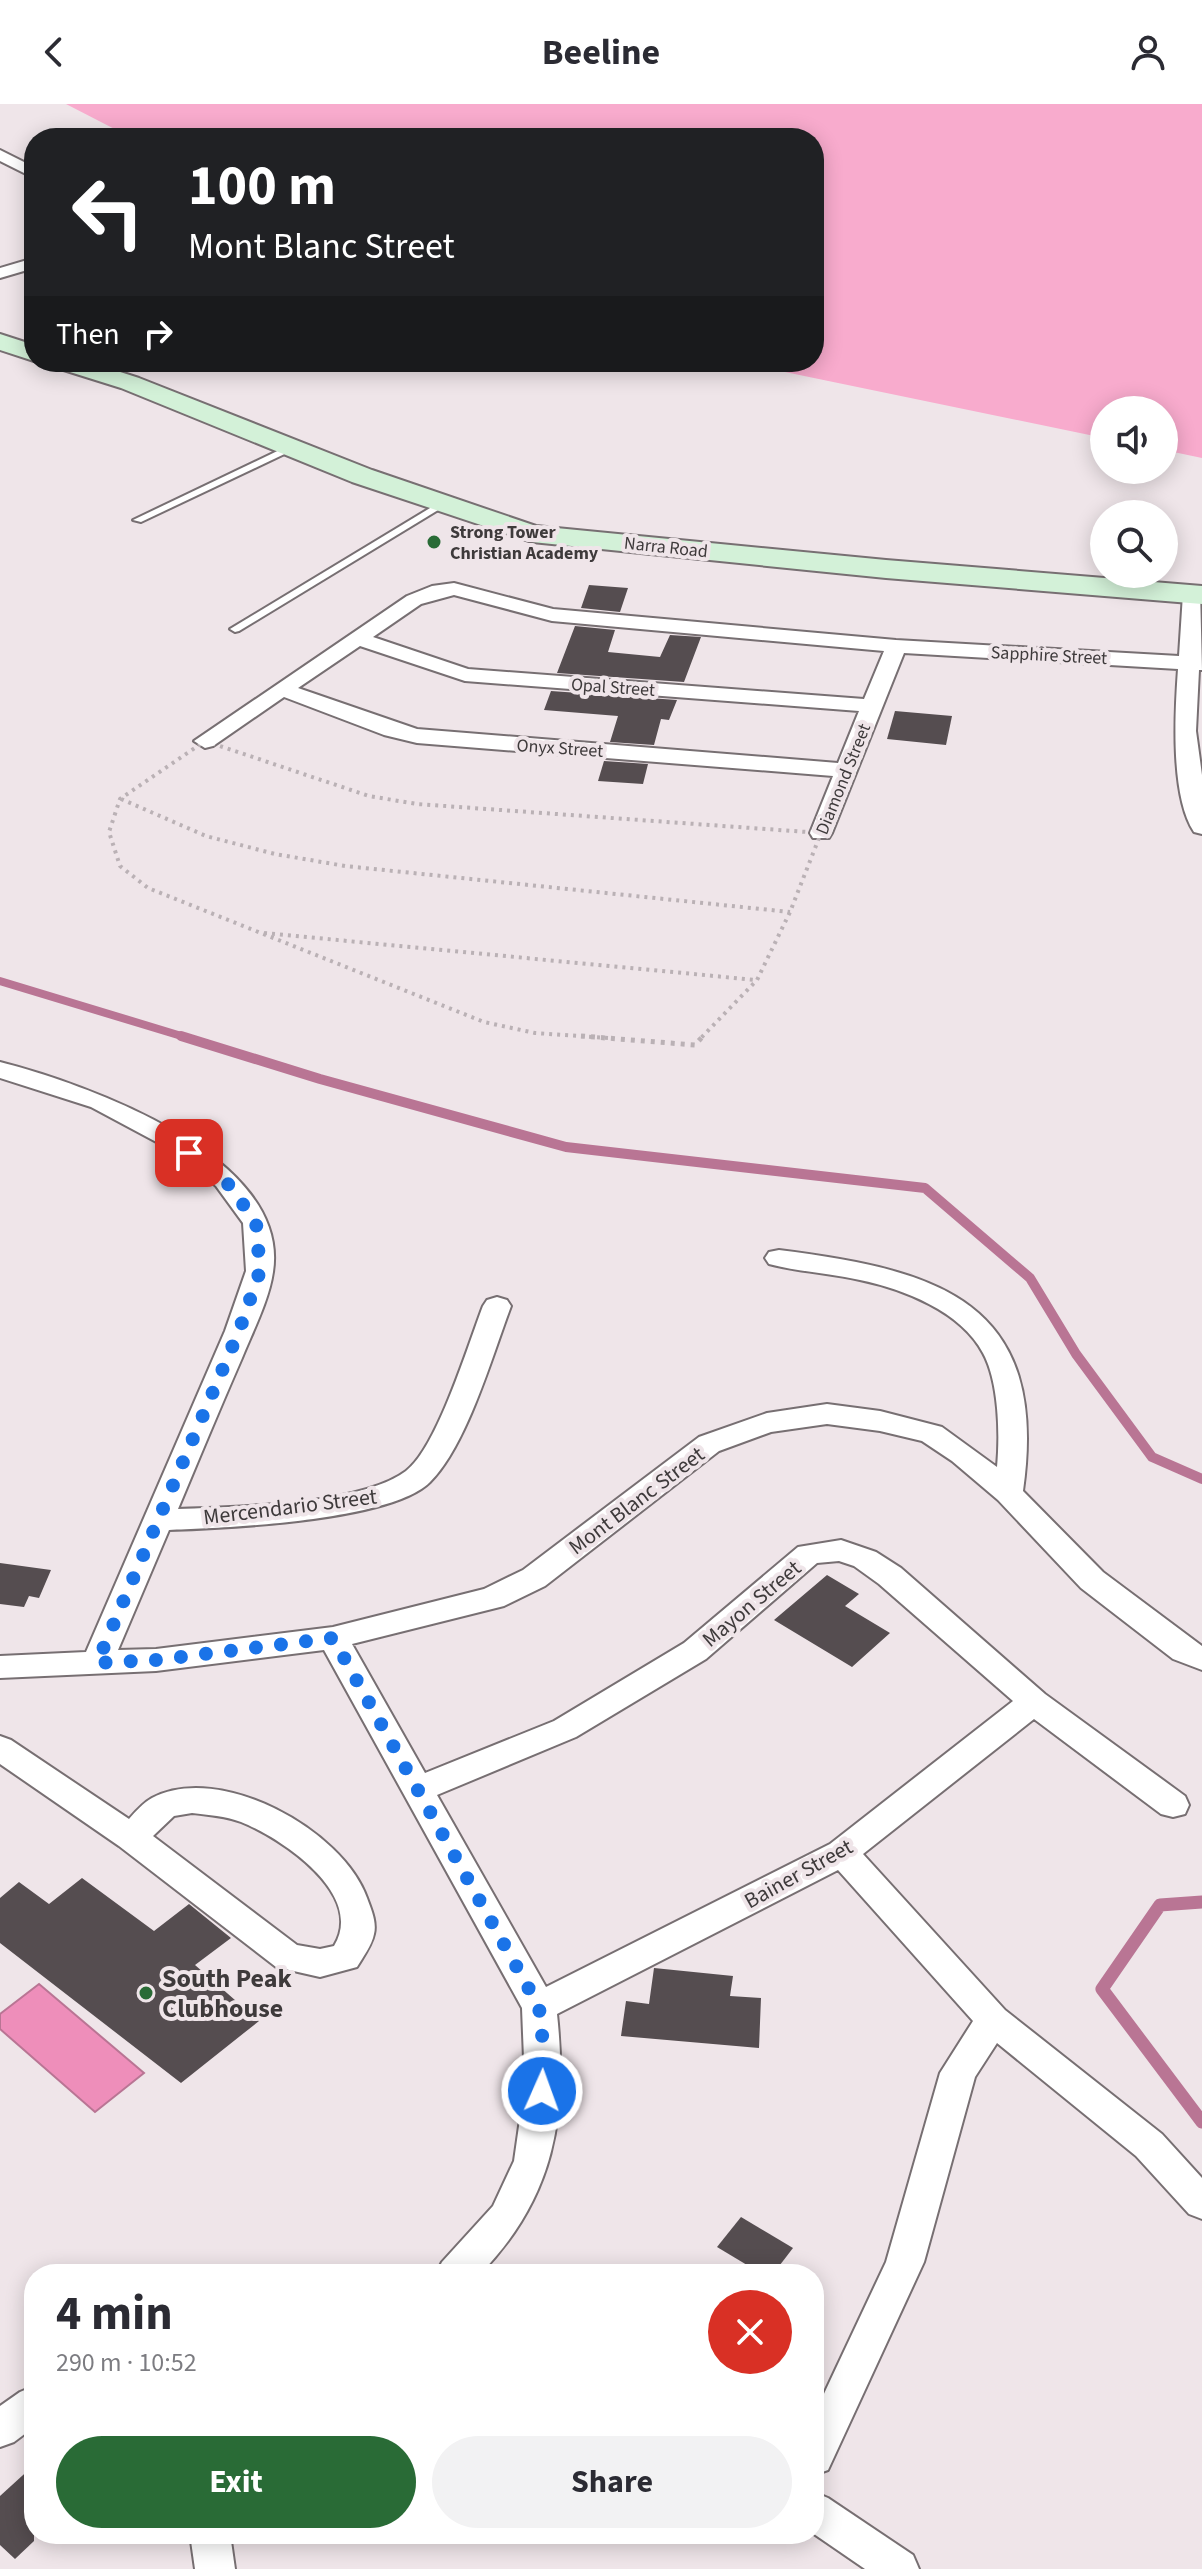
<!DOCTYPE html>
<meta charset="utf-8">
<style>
:root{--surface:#fff;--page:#f2f2f3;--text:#2b2b33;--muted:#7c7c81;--accent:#296b36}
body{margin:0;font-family:"Source Sans 3",sans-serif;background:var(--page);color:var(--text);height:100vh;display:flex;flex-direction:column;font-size:30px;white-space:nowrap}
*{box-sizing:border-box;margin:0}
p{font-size:26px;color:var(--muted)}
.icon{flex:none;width:44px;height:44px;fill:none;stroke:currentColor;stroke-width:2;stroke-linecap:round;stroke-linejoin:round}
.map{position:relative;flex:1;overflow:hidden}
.details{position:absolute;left:24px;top:2160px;width:800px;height:280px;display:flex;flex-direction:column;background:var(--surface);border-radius:32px;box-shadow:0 4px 20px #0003}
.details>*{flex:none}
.guide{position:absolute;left:24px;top:24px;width:800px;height:244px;border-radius:32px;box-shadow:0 4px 20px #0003;background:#202124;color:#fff;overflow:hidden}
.controls{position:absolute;left:1090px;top:292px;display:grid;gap:16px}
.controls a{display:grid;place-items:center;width:88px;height:88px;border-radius:50%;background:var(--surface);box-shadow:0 4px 20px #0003;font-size:40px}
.pin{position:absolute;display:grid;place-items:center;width:68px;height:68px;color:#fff;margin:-34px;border-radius:16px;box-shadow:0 4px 12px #0006}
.me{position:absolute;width:88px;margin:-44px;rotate:2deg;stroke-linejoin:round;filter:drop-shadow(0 0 6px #0008)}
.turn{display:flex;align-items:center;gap:28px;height:168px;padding:0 32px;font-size:36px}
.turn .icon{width:104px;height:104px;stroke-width:2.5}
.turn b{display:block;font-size:56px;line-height:68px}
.then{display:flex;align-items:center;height:76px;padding:0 32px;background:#0003;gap:16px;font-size:30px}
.round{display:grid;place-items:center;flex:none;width:84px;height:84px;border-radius:42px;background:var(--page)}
.summary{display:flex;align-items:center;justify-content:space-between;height:136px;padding:0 32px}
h1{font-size:48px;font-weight:700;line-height:60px}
.primary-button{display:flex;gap:16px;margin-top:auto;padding:16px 32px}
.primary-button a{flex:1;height:92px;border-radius:48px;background:var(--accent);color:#fff;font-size:32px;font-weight:700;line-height:92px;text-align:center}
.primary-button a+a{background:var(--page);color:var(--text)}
header{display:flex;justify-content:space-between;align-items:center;height:104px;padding:0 32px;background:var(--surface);font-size:36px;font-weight:700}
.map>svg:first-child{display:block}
</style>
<header><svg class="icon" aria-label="back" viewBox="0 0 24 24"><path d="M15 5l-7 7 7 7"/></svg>Beeline<svg class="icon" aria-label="person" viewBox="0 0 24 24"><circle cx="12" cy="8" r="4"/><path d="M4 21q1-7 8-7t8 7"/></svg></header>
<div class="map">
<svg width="1202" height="2465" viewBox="0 0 1202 2465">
<rect width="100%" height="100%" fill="#efe5e9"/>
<path fill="#f8abcd" d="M66 0H1202V354L1164 346V306H1104V334L737 258H814V34H132Z"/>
<path fill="#ee8eba" stroke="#b97594" stroke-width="2" d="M39 1880 144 1969 95 2008 0 1925V1910Z"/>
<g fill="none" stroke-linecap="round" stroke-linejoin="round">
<path stroke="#b97594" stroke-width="8" d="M0 877 188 934"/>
<path stroke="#b97594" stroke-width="10" d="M181 932 320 975 566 1043 925 1084 1030 1174 1076 1250 1152 1353 1202 1375"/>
<path stroke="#b97594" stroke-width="13" d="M1202 1798 1160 1801 1102 1885 1202 2018"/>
</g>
<g fill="#554d50">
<path d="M589 481 628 484 620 508 581 504Z"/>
<path d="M575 522 615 526 608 548 660 553 670 531 701 533 684 578 557 569Z"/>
<path d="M551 587 677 596 669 616 661 615 654 641 610 638 618 612 544 606Z"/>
<path d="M895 607 952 612 946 641 887 635Z"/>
<path d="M604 657 648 660 643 680 598 677Z"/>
<path d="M0 1459 51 1466 39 1494 29 1492 24 1503 0 1500Z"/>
<path d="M827 1471 859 1490 845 1502 890 1529 852 1563 774 1516Z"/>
<path d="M82 1774 154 1827 189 1800 231 1834 195 1861 259 1917 181 1979 0 1839V1794L19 1778 49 1800Z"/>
<path d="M654 1864 733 1872 730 1892 761 1894 759 1944 621 1932 626 1897 649 1900Z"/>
<path d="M741 2113 793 2144 773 2170H762L717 2143Z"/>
<path d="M34 2361V2437L15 2455 0 2441V2392Z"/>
</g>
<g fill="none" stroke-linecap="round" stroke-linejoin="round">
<defs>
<g id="lane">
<path d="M292 340 295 341V345L141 418 133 416Z"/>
<path d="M440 398 448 400 239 527 235 528 230 525Z"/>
</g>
<g id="street">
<path d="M0 46 34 63V74L0 57Z"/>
<path d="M34 154V164L0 174V164Z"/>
<path d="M454 479 553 505 896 536 1179 552 1183 490 1186 486H1200L1202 566H1199L1196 627 1202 671V730L1194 728C1170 692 1175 607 1178 565L904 549 832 729 829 734H813L810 729 833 672 417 639 384 631 284 593 213 642 205 644 194 637 407 492 432 482ZM454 491 552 517 884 547 864 595 468 565 373 533 421 500ZM360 542 465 577 859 607 838 659 417 625 298 584Z"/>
<path d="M0 958C86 980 291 1052 273 1168 269 1196 253 1227 242 1254 220 1304 199 1355 178 1405 234 1403 361 1401 406 1367 437 1344 468 1241 483 1202L487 1196 497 1193 507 1196 511 1202C492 1252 467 1341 430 1378 391 1417 226 1424 169 1426L118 1546 156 1545 333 1523 484 1485 523 1466 699 1333 767 1309 827 1300 880 1307 942 1323 997 1363C1000 1331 999 1278 983 1249 961 1207 903 1185 860 1176 830 1169 799 1168 769 1160L765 1154 769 1148 779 1146C938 1166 1050 1197 1023 1387L1103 1468 1202 1542V1566L1173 1555 1081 1484 998 1396 952 1357 922 1337 880 1327 827 1320 771 1328 719 1347 545 1482 504 1502 352 1540 425 1669 554 1617 684 1539 798 1443 841 1436 876 1448 901 1464 1045 1590 1185 1692 1189 1701 1185 1710 1173 1713 1161 1710 1034 1615 863 1750 1005 1906 1162 2030 1202 2074V2115L1189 2110 1136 2052 997 1939 975 1973 924 2158 828 2366 814 2371V2311L886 2158 940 1969 973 1917 838 1766 557 1910C568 2013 554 2094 480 2170H436L442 2158 493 2102 514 2057 525 1980 522 1904 324 1546 156 1567 0 1574V1552L86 1548 225 1227 246 1167 243 1119 216 1082 162 1041 91 1003 0 974ZM839 1457 854 1462 879 1480 1013 1597 830 1740 546 1883 437 1691 576 1633 706 1555 817 1459Z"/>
<path d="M0 1632 11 1636 129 1715C136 1707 143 1699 152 1694 220 1658 343 1726 367 1794 371 1805 377 1818 374 1830 372 1841 363 1853 357 1863L320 1873 276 1863 119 1742 0 1660ZM192 1709C209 1711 225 1712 241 1718 281 1734 366 1790 334 1842L320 1845 297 1841 153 1732 174 1712Z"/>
<path d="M34 2282V2323L14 2338 0 2343V2302L20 2288Z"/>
<path d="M814 2388 828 2394 913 2451 919 2465H865L814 2430Z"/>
<path d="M190 2430H230L235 2465H195Z"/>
</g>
<g id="secondary">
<path d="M0 230 34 241V257L0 246Z"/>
<path d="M50 258H89L139 274 372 366 536 422 886 456 1202 482V500L886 474 532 438 352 378 121 284 54 263Z"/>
</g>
</defs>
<use href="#lane" stroke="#776f72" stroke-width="4"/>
<use href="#street" stroke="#776f72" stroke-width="4"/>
<use href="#secondary" stroke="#776f72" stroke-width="4"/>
<g stroke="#bab1b5" stroke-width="4" stroke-dasharray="3 5" stroke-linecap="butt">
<path d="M121 695 206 732 275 750 345 762 790 808"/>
<path d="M264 829 756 876"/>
<path d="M608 934 535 929 484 918 148 784 120 762 109 728 120 695 205 637 369 692 417 700 821 729 790 808 757 876 701 934"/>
</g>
<path stroke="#bab1b5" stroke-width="5" stroke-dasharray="4 6" stroke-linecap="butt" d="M581 932 695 941 703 932"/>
<use href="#lane" fill="#fff" fill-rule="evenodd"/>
<use href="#street" fill="#fff" fill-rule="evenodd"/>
<use href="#secondary" fill="#d3f1d8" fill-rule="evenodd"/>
</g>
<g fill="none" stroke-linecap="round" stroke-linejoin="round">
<path stroke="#1a73e8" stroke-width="14" stroke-dasharray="0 25.2" d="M189 1049 225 1076 256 1118 260 1167 239 1227 97 1559 156 1556 333 1534 539 1903 545 1958 542 1987"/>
</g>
<g fill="#296b36" stroke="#efe5e9" stroke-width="3">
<circle cx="434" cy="438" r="8"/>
<circle cx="146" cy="1889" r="8"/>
</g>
<g text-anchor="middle" stroke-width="8" stroke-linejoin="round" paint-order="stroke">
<g font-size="18" font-weight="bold" fill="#3e3a3b" stroke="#efe5e9" text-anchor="start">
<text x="450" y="434">Strong Tower<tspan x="450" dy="21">Christian Academy</tspan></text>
</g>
<g font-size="18" fill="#3e3a3b" stroke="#efe5e9">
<text transform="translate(666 443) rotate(6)" y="6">Narra Road</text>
<text transform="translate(1049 551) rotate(3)" y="6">Sapphire Street</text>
<text transform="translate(613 583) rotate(4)" y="6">Opal Street</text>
<text transform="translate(560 644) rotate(4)" y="6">Onyx Street</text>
<text transform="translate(843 675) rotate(-68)" y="6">Diamond Street</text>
</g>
<g font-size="22" fill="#3e3a3b" stroke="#efe5e9">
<text transform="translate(636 1396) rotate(-37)" y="8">Mont Blanc Street</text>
<text transform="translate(290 1402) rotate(-7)" y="8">Mercendario Street</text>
<text transform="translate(751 1499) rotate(-40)" y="8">Mayon Street</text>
<text transform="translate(798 1769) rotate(-29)" y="8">Bainer Street</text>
</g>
<g font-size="26" font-weight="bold" fill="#3e3a3b" stroke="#efe5e9" text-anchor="start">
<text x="162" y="1883">South Peak<tspan x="162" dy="30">Clubhouse</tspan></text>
</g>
</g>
</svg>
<div class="controls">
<a><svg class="icon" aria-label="sound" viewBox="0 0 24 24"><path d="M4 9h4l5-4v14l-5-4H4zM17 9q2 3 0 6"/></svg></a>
<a><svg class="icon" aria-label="search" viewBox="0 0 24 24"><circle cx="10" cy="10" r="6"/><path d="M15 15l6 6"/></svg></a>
</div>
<div class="pin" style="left:189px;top:1049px;background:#d93025"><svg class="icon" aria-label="arrive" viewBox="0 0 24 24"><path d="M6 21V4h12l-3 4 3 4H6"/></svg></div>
<svg class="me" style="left:542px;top:1987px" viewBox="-20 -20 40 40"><circle r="17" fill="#1a73e8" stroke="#fff" stroke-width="3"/><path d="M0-11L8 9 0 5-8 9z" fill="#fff"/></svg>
<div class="guide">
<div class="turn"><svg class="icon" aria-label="left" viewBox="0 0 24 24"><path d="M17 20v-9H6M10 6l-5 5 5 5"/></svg><div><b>100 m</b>Mont Blanc Street</div></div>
<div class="then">Then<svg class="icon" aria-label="right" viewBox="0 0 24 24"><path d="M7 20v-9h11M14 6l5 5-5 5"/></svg></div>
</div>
<section class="details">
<div class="summary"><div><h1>4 min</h1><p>290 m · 10:52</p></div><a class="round" style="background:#d93025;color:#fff"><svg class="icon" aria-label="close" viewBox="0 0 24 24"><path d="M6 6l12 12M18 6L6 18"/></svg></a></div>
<div class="primary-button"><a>Exit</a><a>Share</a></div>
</section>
</div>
